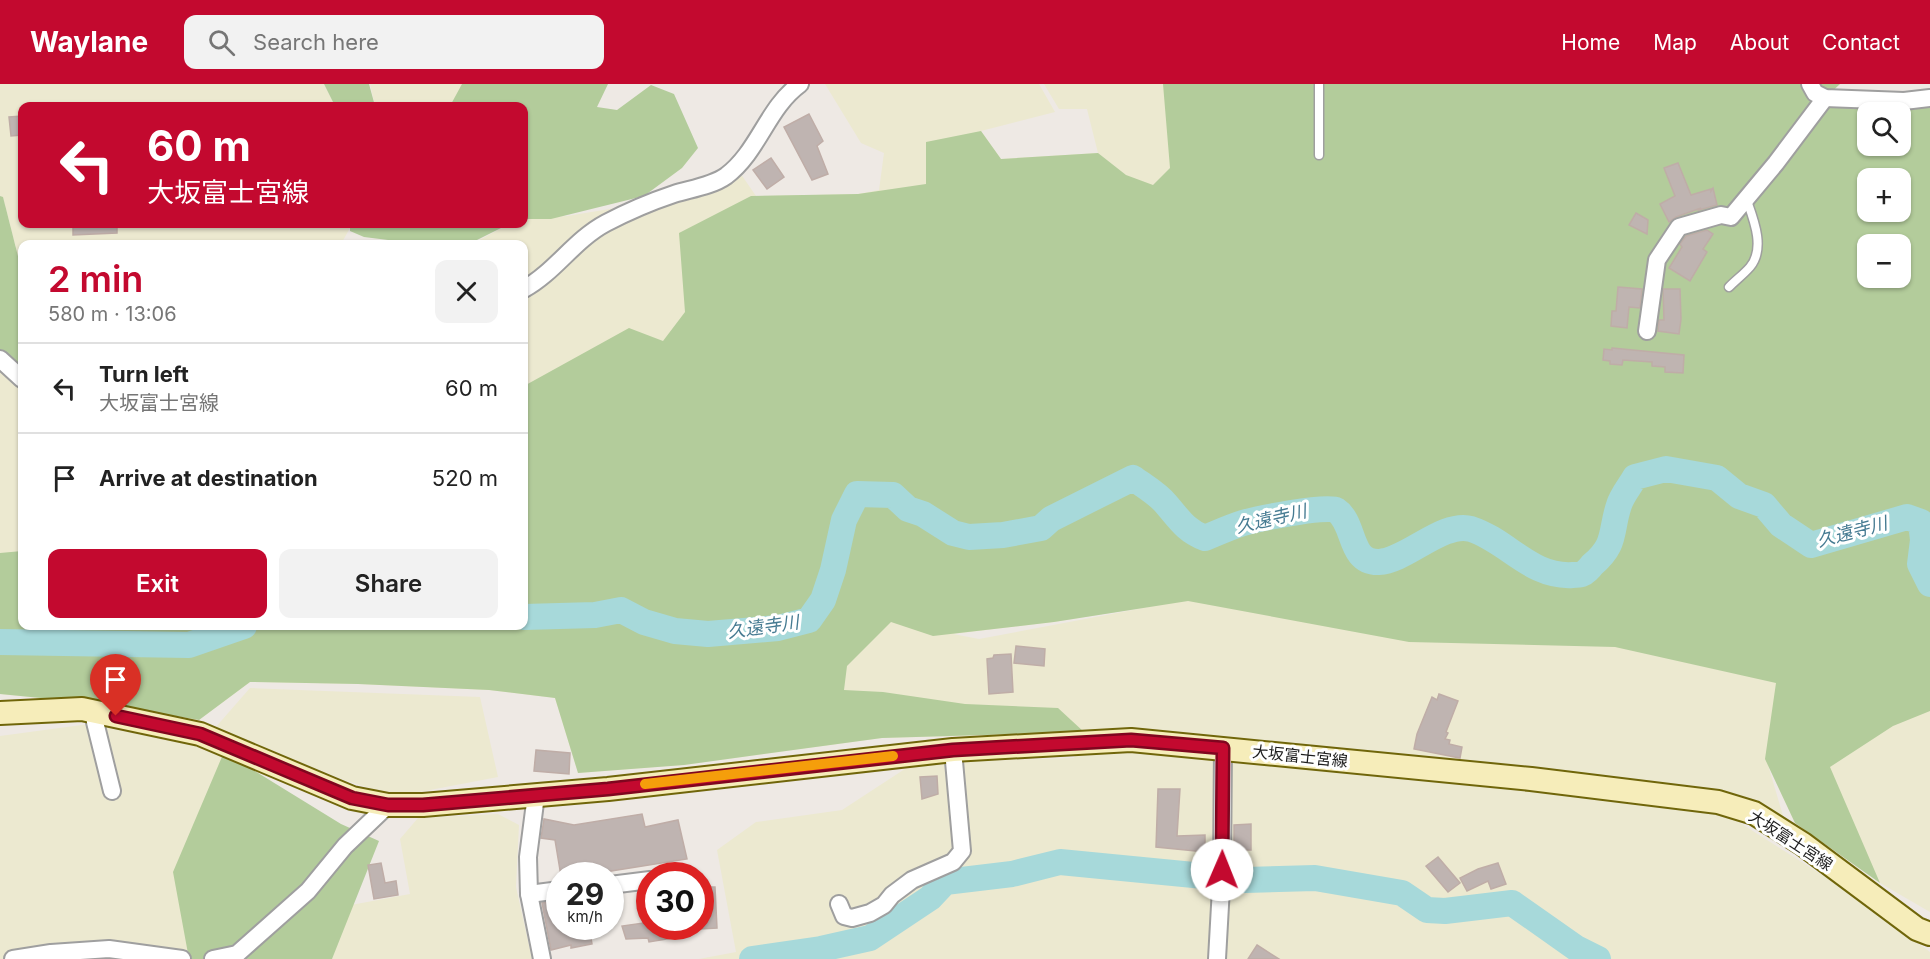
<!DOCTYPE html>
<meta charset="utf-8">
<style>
:root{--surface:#fff;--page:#f2f2f2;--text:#222;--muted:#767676;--line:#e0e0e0;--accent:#c3092f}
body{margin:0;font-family:Inter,"Noto Sans JP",sans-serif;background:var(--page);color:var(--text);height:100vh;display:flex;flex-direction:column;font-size:22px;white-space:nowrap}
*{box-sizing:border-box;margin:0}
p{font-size:20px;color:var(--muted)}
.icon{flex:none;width:33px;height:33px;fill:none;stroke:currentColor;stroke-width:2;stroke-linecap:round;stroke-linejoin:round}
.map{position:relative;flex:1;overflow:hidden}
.panel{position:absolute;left:18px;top:156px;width:510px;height:390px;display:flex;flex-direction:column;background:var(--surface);border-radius:12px;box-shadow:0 2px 4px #0004}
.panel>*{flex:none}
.banner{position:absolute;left:18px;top:18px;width:510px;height:126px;border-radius:12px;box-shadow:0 2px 4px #0004;background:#c3092f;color:#fff;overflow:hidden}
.controls{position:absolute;left:1857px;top:18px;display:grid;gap:12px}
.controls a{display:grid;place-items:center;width:54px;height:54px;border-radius:12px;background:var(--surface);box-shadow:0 2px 4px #0004;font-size:30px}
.speed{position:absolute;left:546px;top:778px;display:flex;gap:12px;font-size:30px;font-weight:700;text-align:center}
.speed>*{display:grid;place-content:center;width:78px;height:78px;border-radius:50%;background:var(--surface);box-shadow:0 2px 4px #0004;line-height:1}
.speed small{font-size:15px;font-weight:400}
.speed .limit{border:9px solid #d22;background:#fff;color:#111}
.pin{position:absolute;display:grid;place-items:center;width:51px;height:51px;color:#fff;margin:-62px -26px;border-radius:50% 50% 50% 0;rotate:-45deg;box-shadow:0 0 6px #0007}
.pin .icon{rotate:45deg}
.me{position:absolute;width:66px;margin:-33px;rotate:1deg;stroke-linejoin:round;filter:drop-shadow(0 0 4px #0008)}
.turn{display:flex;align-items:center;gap:21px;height:126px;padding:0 30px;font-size:27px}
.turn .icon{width:78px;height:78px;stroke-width:2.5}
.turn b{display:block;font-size:42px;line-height:51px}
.round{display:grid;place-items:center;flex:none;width:63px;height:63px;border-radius:12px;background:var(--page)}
.overview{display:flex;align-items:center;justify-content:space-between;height:102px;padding:0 30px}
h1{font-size:36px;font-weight:600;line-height:45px;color:var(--accent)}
.primary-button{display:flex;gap:12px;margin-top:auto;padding:12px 30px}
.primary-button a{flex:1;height:69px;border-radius:12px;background:var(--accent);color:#fff;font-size:24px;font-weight:600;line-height:69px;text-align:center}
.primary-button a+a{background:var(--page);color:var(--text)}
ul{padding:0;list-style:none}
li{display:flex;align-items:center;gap:18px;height:90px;padding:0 30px;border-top:2px solid var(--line)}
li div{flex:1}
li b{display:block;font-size:22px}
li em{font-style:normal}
header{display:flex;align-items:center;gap:36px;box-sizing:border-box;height:84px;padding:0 30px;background:var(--accent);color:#fff}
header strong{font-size:28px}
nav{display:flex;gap:33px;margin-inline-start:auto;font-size:21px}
.search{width:420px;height:54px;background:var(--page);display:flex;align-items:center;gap:15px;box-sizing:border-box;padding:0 21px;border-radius:12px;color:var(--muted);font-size:22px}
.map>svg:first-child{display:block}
</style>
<header>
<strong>Waylane</strong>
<div class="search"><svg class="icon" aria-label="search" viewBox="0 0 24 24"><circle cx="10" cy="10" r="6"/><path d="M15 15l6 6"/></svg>Search here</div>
<nav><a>Home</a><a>Map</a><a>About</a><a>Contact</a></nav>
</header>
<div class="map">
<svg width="1930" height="875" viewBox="0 0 1930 875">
<rect width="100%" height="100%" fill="#eee9e4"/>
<g fill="#ece9d0" fill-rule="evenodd">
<path d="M0 0H324L335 22H22V140H350V144L341 160H22V188L3 114 0 112Z"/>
<path d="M370 0H462L463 1 450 22H375Z"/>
<path d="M825 0H1039L1055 28 981 47 1001 75 1098 69 1087 25H1059L1044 0H1840L1826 13 1930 8V828L1880 799 1795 739 1768 681 1784 735H1734L1841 803 1930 868V875H699L736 868 717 766 756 738 842 726 914 679 1074 674 1081 658 1073 649 882 654 684 681 578 689 555 614 489 606 358 600 250 598 199 636 112 621 0 610V271L22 288V542H524V160H472L509 140H524V134L567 132 628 122 736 83 756 112 858 110 879 106 884 69 861 59ZM1868 28H1900V62H1868ZM1868 94H1900V128H1868ZM1868 160H1900V194H1868ZM1154 522 979 555 953 550 1054 538Z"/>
<path d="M250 604 480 613 498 693 409 710 379 707 344 696 215 644Z"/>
<path d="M89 640 224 668 214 875H0V652Z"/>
<path d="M498 730 519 741 516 803 532 875H332L351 821 410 810 400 755 418 734Z"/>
</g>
<g fill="#b3cc9b" fill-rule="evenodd">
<path d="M324 0H369L375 22H335Z"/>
<path d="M462 0H608L597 23 617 26 651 1 674 10 698 64 682 84 644 112 551 135H524V22H450Z"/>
<path d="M1163 0H1840L1826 13 1930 8V627L1893 642 1830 683 1880 799 1795 739 1765 675 1776 599 1615 563 1409 558 1188 517 1054 538 933 552 891 538 847 582 844 606 883 608 965 620 1058 624 1084 648 882 654 684 681 578 689 555 614 489 606 358 600 250 598 199 636 112 621 0 610V469L22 467V542H524V302L629 244 663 257 685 228 679 149 751 112 858 110 926 100V58L981 47 1001 75 1098 69 1126 91 1153 101 1170 84ZM1868 28H1900V62H1868ZM1868 94H1900V128H1868ZM1868 160H1900V194H1868Z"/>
<path d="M0 112 3 113 22 188V295L0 274Z"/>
<path d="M350 140H509L469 160H420L364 153 350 147Z"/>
<path d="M224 668 341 740 379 757 332 875H189L173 788Z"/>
</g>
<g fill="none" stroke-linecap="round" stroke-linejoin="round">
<g stroke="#a7d9da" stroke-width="26">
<path d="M524 533 595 531 621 526 644 538 675 547 708 550 778 544 809 536 823 516 833 486 844 436 857 410 893 411 908 425 923 430 953 449 969 453 1003 451 1041 444 1051 435 1133 394C1144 402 1158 410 1166 420 1179 435 1186 447 1205 454 1217 449 1230 443 1243 439 1256 435 1327 421 1336 426 1356 439 1348 479 1379 478 1406 477 1443 437 1471 445 1508 457 1531 494 1573 491 1576 491 1579 491 1582 490 1585 489 1590 484 1592 481 1617 460 1610 448 1619 421 1622 411 1630 402 1635 393L1666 385 1717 394 1739 412 1764 421 1781 441 1811 461 1907 433 1921 438 1923 456 1920 480 1930 500"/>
<path d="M0 558 189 561 244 542"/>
<path d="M752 875 821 865 870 854 930 814 945 798 1012 790 1060 778 1245 796 1315 794 1402 809 1427 826 1445 827 1512 819 1576 864 1598 875"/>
</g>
</g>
<g fill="#bfb4b1" stroke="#bfada7" stroke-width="1.5">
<path d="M809 30 823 57 817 62 828 90 812 96 784 43Z"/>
<path d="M22 32V51L11 52 9 33Z"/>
<path d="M771 74 784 93 767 105 753 86Z"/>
<path d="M1678 79 1691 111 1711 105V107L1713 104 1717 121 1699 126 1701 124 1676 133 1669 138 1660 120 1675 112 1664 84Z"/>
<path d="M1636 129 1648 136 1647 150 1629 141Z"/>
<path d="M73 140H117V149L73 151Z"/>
<path d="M1707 146 1713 150 1703 165 1707 168 1690 197 1669 184 1682 163 1680 160 1686 152Z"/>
<path d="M1618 203 1642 205 1640 224 1629 223 1627 244 1611 242 1612 227H1616Z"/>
<path d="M1663 205H1680L1681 235 1679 250 1658 247 1659 236H1664Z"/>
<path d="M1612 264 1684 271 1683 289 1665 288V283L1652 282V278L1623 276 1622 281 1610 280V277L1603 276 1604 265 1612 266Z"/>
<path d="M1016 562 1045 565 1044 582 1014 579Z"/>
<path d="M1011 570 1013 608 989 610 987 575 993 574 994 571Z"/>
<path d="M1439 610 1458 617 1446 648 1448 649 1445 655 1450 656 1449 660 1462 663 1460 674 1414 665 1417 650 1432 613 1437 616Z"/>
<path d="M536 666 570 669 569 690 534 687Z"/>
<path d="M937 692 938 710 922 715 920 693Z"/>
<path d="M1158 705H1180L1177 752 1205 751V768L1156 763Z"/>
<path d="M642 730 645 743 678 736 687 775 605 788V792H561L555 756 541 754 544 735 574 741Z"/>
<path d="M1251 740V766H1234V741Z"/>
<path d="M1438 773 1460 799 1448 808 1426 782Z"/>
<path d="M381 779 385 799 396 797 398 811 374 815 368 781Z"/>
<path d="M1498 779 1506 800 1491 805 1488 797 1467 807 1460 794 1478 785Z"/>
<path d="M700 803H715L717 844 700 845Z"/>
<path d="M556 817 560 831V845L589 843 592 860 571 864V861L551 866 542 819Z"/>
<path d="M650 838V843H673L672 854 649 858 648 854 626 855 622 842Z"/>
<path d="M1257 861 1279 875H1248Z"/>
</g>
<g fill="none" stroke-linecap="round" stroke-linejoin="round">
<defs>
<g id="lane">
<path d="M1319 0V71"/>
<path d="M1729 203C1736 196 1744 190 1750 183 1766 164 1753 134 1746 114"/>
</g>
<g id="street">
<path d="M1810 0 1815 9 1825 14 1904 17 1930 14"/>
<path d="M524 205C555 188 574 156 606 139 627 128 650 118 674 110 690 105 712 102 726 92 759 67 767 24 800 0"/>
<path d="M1647 247 1657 176 1679 143 1721 131 1731 133 1776 79 1825 14"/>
<path d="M0 275 22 295"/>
<path d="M94 627 95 638 112 707"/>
<path d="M536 711 528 773 529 810 542 875"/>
<path d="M610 801 650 796"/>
<path d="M529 810 560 806"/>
<path d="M839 820 844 832 852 834 870 829 884 821 892 811 912 796 953 778 962 767 953 666"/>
<path d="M13 875 51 869 109 865 182 875"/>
<path d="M213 875 237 870 308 807 345 762 388 721"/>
<path d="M1217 875 1222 786 1223 664"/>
</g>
<path id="secondary" d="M0 629 82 625 200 650 352 714 388 721H423L608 705 953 666 1131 656 1531 695 1718 718 1754 729 1803 760 1917 845 1930 850"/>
</defs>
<use href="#lane" stroke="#9f9f9f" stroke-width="11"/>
<use href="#street" stroke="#9f9f9f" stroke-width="20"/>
<use href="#secondary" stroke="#70660a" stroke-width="26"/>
<use href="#lane" stroke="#fff" stroke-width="8"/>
<use href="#street" stroke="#fff" stroke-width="16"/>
<use href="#secondary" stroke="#f6edba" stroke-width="22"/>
</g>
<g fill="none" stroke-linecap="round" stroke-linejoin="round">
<defs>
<path id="route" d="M116 632 200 650 352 714 388 721H423L608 705 953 666 1131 656 1223 664 1222 786"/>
</defs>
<use href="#route" stroke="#7f061f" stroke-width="15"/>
<use href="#route" stroke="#c3092f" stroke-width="10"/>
<path stroke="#f59e0b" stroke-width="10" d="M645 700 893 672"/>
</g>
<g text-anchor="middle" stroke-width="6" stroke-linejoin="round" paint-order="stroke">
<g font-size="16" fill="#1e1e1e" stroke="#fff">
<text transform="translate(1300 672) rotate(6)" y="6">大坂富士宮線</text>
<text transform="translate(1791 756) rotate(33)" y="6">大坂富士宮線</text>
</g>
<g font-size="18" font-style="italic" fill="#467b92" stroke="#fff">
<text transform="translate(1271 435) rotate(-13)" y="6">久遠寺川</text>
<text transform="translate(1852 448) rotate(-15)" y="6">久遠寺川</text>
<text transform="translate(763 543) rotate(-8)" y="6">久遠寺川</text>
</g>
</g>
</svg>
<div class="controls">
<a><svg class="icon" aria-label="search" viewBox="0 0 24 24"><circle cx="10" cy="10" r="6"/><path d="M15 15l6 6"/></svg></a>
<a>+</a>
<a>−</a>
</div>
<div class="speed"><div>29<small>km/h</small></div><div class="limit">30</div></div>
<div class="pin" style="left:116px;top:632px;background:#d93025"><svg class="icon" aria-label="arrive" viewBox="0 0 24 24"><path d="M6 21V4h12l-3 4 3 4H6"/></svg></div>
<svg class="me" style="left:1222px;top:786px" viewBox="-20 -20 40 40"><circle r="19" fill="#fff"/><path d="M0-13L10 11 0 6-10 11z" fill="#c3092f"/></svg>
<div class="banner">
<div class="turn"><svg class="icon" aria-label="left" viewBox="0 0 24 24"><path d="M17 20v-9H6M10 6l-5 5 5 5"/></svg><div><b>60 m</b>大坂富士宮線</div></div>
</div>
<section class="panel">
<div class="overview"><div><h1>2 min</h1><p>580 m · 13:06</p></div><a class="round"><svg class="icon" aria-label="close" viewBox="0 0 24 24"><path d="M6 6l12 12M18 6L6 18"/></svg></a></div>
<ul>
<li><svg class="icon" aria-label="left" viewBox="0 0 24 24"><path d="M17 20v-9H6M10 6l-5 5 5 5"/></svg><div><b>Turn left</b><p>大坂富士宮線</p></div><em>60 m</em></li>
<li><svg class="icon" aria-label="arrive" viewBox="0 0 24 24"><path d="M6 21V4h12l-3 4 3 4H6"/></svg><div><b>Arrive at destination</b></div><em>520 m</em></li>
</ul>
<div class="primary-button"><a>Exit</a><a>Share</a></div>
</section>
</div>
